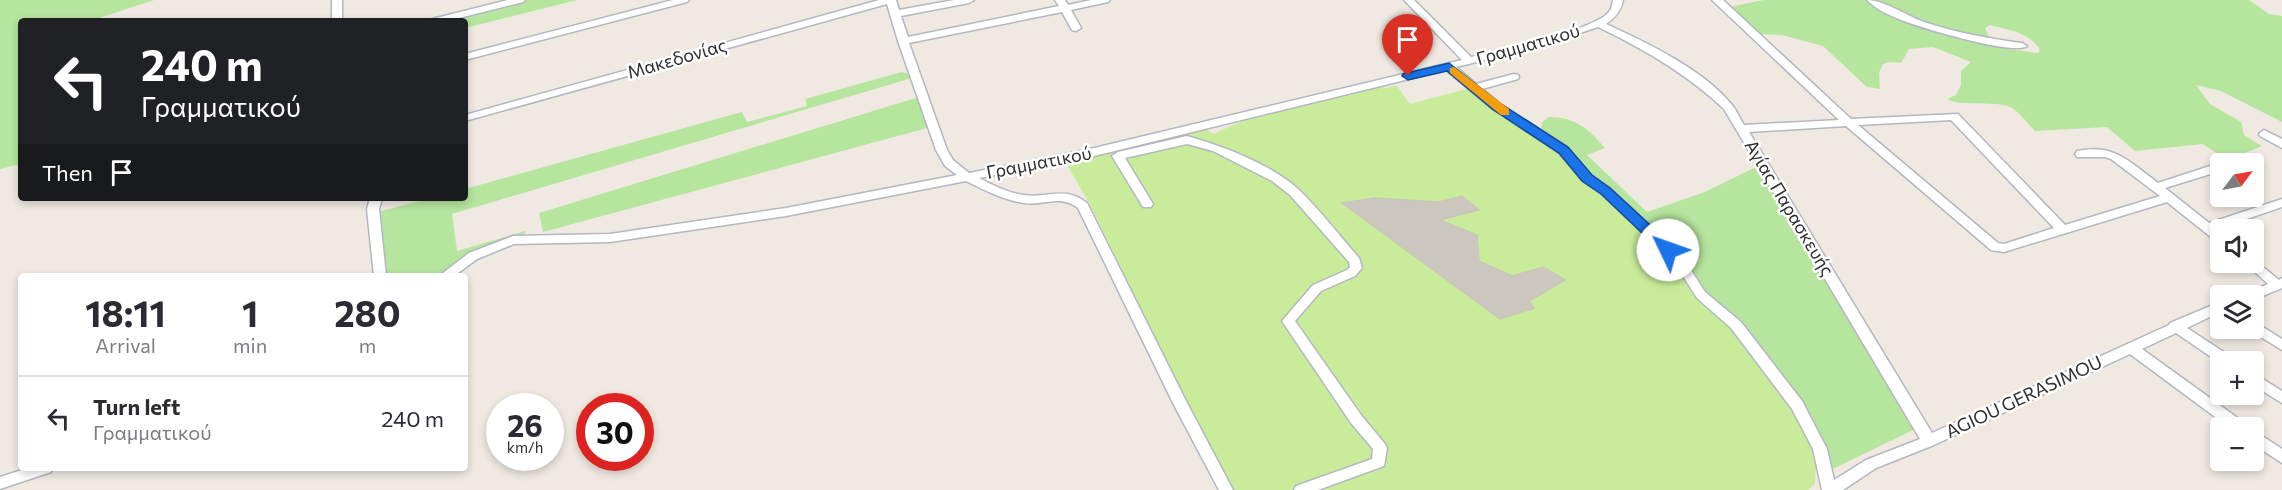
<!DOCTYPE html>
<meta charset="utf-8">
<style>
:root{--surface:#fff;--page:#f2f2f3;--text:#2b2b33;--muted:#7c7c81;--line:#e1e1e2}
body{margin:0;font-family:Commissioner,sans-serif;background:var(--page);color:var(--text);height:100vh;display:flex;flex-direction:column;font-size:22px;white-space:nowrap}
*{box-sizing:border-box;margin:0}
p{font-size:20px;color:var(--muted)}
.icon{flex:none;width:33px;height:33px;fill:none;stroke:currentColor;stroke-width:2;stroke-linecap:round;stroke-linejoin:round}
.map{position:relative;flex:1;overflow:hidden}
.drawer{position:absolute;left:18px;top:273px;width:450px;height:198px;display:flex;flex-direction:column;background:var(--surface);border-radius:6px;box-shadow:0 3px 9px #0003}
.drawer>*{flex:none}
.top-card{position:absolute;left:18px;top:18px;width:450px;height:183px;border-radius:6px;box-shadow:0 3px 9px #0003;background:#202124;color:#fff;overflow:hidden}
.needle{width:39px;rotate:58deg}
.fabs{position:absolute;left:2210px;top:153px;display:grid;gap:12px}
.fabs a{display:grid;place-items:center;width:54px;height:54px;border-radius:6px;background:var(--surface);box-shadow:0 3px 9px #0003;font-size:30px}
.speed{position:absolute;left:486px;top:393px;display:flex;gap:12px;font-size:30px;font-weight:700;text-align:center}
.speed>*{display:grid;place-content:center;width:78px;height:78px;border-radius:50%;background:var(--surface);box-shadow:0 3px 9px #0003;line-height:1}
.speed small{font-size:15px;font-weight:400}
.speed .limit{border:9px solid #d22;background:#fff;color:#111}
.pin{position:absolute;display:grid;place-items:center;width:51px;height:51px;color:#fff;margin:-62px -26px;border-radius:50% 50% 50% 0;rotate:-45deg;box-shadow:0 0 6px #0007}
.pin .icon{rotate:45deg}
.me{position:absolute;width:66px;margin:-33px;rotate:312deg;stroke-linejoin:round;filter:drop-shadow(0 0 4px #0008)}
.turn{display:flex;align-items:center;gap:21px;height:126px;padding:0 24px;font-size:27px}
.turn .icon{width:78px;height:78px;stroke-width:2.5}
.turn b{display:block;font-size:42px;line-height:51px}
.then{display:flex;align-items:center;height:57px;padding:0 24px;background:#0003;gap:12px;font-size:22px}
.eta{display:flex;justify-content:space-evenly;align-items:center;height:102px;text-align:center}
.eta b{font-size:36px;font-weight:700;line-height:42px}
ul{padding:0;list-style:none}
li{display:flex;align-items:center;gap:18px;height:84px;padding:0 24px;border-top:2px solid var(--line)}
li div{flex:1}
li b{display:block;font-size:22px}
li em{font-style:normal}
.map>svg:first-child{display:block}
</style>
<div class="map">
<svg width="2282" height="490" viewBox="0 0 2282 490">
<rect width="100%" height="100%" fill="#efe9e1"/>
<g fill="#b6e59e">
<path d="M0 0H154L90 21H21V164L0 169Z"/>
<path d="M527 0H577L465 28V21H442Z"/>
<path d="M1764 0H1870L1888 14 1913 23 2007 49 2038 53 2040 50C2029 32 2009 30 1990 25L1985 28 1989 37C1953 29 1907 22 1877 0H2249L2269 14 2282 16V122L2221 91 2196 85 2210 104 2241 122 2244 135 2262 146 2227 160 2203 144 2135 151 2107 127 2035 131C2028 124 2019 111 2010 107 1993 100 1958 107 1947 99L1956 95 1961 85V71L1971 62 1933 47 1909 49 1901 63 1890 62 1883 64 1879 73 1880 89 1867 87 1823 46 1782 35 1758 34 1729 7Z"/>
<path d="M902 72 910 74 912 78 452 214 457 251 525 231V234L491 244 436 276H382L374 213 430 198H465V189L742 112 747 122 807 106 805 99Z"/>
<path d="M919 97 931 127 543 232 539 213Z"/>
<path d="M1549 117C1575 117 1589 129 1605 148L1587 155 1647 212 1705 192 1756 167 1917 428 1835 468 1829 467 1541 132 1542 122Z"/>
</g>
<path fill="#c9ec9a" d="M1396 85 1410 104 1470 88 1556 147 1668 252 1733 327 1791 405 1816 455 1815 484 1808 490H1233L1168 365 1093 210 1065 161 1203 128 1214 134C1264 108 1324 99 1379 86L1386 88Z"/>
<path fill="#cbc7bf" stroke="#cbc5ba" stroke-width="1.5" d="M1462 196 1479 210 1440 220 1477 235 1479 261 1512 276 1544 267 1565 280 1529 301 1534 308 1500 319 1342 203 1375 198 1439 202Z"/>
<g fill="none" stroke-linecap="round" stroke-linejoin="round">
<defs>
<g id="minor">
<rect x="332" y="0" width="10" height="21"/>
<path d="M508 0H525L523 2 447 21H430L432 19Z"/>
<path d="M673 0H689L687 2 465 60V54Z"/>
<path d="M879 0H896L899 10 954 0H974L969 3 901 16 908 37 1059 6 1055 0H1065L1068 5 1091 0H1110L1108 2 1071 10 1081 28 1076 31 1072 30 1062 12 909 43 947 150 953 160 969 173 1090 149 1462 60 1404 0H1414L1471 57C1498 51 1593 30 1608 13 1612 9 1612 5 1613 0H1623C1621 11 1615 18 1606 24 1646 42 1704 70 1732 105 1737 111 1740 119 1744 125L1839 120 1712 0H1723L1851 119 1958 114 2065 225 2160 196 2111 159 2105 157H2077L2075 154 2077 151C2114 143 2130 162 2158 183L2216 164H2221L2220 171 2165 188 2209 223 2282 199V207L2217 229 2220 232V242L2216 241 2167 202 2004 252 1991 250 1846 126 1749 132 1932 433 2169 325 2170 323 2220 302V312L2187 328 2233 358 2234 362H2220V363L2176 333 2142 349 2246 424 2248 428H2230L2130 354 1934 445 1876 468 1843 490H1822L1813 449 1792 409 1731 328 1697 298 1674 262 1602 194 1583 181 1559 153 1492 108 1446 70 1090 157 979 178C993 185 1008 193 1024 195 1049 199 1064 185 1087 203L1187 403 1233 490H1219L1174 405 1078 208C1059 194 1045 206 1024 203 1004 200 984 190 966 181L786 216 610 242 514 244 477 259 454 276H439L469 253 513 236 610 234 786 208 957 175 945 166 936 150 898 41 887 4 465 121V115ZM1598 27C1644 49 1687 74 1724 109L1920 439 1866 460 1834 480 1827 449 1802 401 1741 322 1705 292 1682 256 1610 188 1591 175 1567 147 1500 104 1482 89 1518 79 1519 77 1518 75 1514 74 1476 84 1456 67 1531 49ZM1951 120 2054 228 2004 244 1998 243 1858 125Z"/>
<path d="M1867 0C1885 0 1908 17 1927 23 1958 33 1990 39 2022 43L2027 46C2014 56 1918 27 1899 19 1888 15 1876 9 1867 0Z"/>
<path d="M2264 130 2282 139V148L2260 136 2259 134Z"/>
<path d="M1187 136C1222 146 1271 164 1298 189 1320 210 1339 235 1359 258L1362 268 1355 276 1321 291 1295 321 1361 415 1385 444 1387 448 1384 466 1318 490H1294L1296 486 1372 459 1373 449 1351 423 1282 321 1313 285 1347 270 1350 267 1349 262 1290 195 1272 181 1213 151 1187 144 1125 158 1153 204 1151 207H1143L1112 156 1118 152Z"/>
<path d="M2231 159 2235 160 2237 164H2225L2227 160Z"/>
<path d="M370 198H382L379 209 386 276H374L367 209Z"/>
<path d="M2253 259 2279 280 2282 278V288L2253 300V296H2245L2247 293 2268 284 2244 262H2253Z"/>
<path d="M2253 321 2282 339V350L2248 329 2253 328Z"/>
<path d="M2253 373 2282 391V403L2253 385Z"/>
<path d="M2253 430 2282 449V463L2253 444Z"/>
<path d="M28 468H53L51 472 0 489V477Z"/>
</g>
</defs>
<use href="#minor" stroke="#b4b7c1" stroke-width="3"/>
<use href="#minor" fill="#fff" fill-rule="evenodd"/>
</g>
<path fill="#1a73e8" stroke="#114b97" stroke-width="1.5" d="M1449 63 1501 104 1568 147 1592 175 1610 188 1673 246 1675 250 1673 253H1663L1601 194 1582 181 1559 153 1492 109 1447 71 1408 80 1402 76 1403 74Z"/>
<path fill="#f59e0b" d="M1454 67 1509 109V115H1501L1450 73V68Z"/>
<g text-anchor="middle" stroke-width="5" stroke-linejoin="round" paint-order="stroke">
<g font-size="18" fill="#2e2e2e" stroke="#fff">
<text transform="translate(1528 45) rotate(-16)" y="6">Γραμματικού</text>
<text transform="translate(677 59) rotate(-16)" y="6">Μακεδονίας</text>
<text transform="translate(1039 163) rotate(-11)" y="6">Γραμματικού</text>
<text transform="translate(1789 208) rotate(59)" y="6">Αγίας Παρασκευής</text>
<text transform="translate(2024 397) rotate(-25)" y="6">AGIOU GERASIMOU</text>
</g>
</g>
</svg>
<div class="fabs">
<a><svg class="needle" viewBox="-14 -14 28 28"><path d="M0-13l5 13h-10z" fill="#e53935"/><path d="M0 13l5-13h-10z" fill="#7c7c81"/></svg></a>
<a><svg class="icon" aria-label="sound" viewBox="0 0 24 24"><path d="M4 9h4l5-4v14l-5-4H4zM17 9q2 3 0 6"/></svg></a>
<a><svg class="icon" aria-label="layers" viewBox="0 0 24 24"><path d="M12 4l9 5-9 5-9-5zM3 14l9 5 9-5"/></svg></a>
<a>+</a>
<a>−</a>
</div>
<div class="speed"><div>26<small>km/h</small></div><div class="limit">30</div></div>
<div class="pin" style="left:1408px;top:76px;background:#d93025"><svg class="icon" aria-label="arrive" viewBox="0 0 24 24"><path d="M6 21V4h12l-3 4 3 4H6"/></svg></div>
<svg class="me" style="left:1668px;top:250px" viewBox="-20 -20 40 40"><circle r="19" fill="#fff"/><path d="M0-13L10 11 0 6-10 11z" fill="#1a73e8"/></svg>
<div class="top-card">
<div class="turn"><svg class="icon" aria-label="left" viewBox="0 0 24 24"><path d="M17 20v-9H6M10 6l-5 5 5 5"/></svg><div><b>240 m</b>Γραμματικού</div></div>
<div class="then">Then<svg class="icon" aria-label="arrive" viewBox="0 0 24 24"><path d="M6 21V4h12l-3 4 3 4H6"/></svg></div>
</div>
<section class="drawer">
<div class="eta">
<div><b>18:11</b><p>Arrival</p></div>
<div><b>1</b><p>min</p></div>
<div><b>280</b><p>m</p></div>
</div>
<ul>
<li><svg class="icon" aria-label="left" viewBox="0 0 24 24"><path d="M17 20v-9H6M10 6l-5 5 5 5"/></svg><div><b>Turn left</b><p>Γραμματικού</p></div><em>240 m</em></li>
</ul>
</section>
</div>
